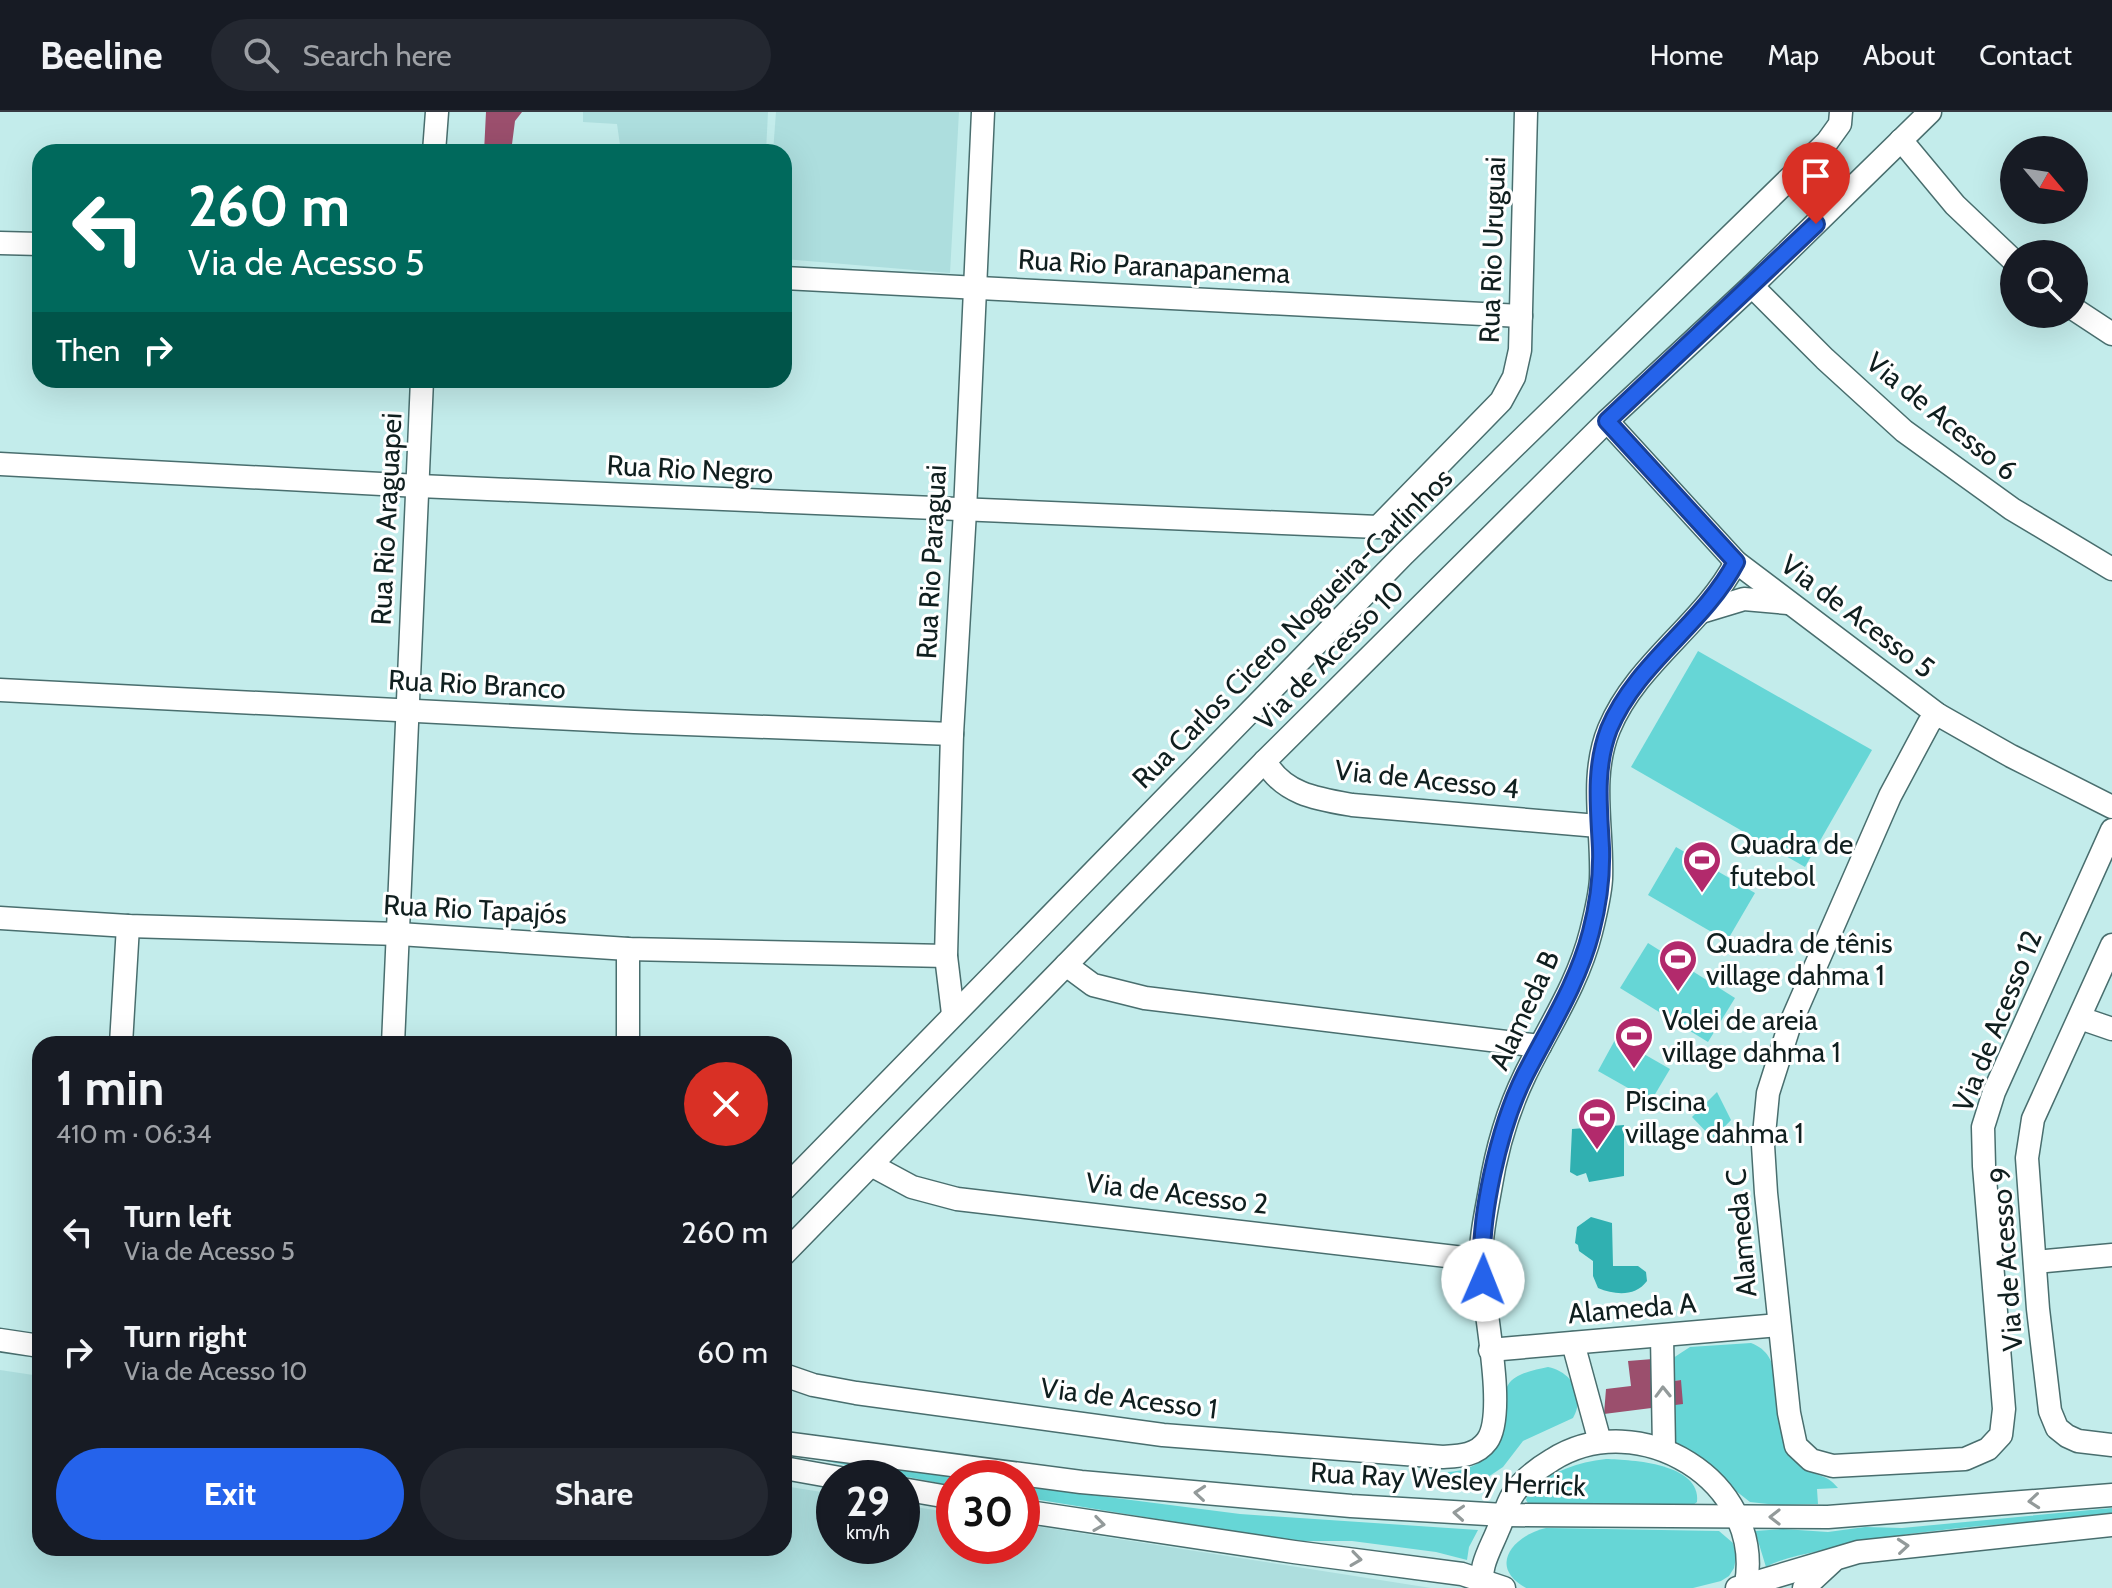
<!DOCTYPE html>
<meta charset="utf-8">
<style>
:root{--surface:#171b24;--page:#242831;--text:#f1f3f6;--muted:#9ea1a6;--line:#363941;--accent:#2563eb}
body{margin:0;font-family:Cabin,sans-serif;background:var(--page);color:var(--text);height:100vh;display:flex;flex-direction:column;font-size:30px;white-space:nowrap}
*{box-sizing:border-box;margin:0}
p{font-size:26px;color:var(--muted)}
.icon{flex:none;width:44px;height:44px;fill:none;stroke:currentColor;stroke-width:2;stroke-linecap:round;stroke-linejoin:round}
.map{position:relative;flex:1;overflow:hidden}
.side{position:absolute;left:32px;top:924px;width:760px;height:520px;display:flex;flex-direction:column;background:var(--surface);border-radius:24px;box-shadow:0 8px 32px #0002}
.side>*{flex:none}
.hud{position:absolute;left:32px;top:32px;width:760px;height:244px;border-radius:24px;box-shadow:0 8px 32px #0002;background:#00695c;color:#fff;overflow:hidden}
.needle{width:52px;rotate:119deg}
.fabs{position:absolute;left:2000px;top:24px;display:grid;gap:16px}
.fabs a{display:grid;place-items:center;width:88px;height:88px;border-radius:50%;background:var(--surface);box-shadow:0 8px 32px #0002;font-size:40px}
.speed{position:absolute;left:816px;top:1348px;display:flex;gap:16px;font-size:40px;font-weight:700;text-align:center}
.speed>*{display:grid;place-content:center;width:104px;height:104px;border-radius:50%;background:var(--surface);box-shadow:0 8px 32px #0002;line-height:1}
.speed small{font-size:20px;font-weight:400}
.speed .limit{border:12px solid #d22;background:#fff;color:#111}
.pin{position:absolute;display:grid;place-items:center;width:68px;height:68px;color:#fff;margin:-82px -34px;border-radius:50% 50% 50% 0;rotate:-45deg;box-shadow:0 0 8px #0007}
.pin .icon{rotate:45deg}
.me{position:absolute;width:88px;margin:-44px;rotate:1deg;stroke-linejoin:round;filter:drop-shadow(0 0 6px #0008)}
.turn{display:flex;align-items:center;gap:28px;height:168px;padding:0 24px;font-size:36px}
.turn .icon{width:104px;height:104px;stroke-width:2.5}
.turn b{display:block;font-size:56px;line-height:68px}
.then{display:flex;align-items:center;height:76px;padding:0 24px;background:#0003;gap:16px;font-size:30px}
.round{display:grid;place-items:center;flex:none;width:84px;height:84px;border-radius:42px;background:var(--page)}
.headline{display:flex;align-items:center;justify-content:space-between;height:136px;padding:0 24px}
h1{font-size:48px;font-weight:700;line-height:60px}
.cta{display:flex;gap:16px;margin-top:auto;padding:16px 24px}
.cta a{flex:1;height:92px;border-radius:48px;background:var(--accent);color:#fff;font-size:32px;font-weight:700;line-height:92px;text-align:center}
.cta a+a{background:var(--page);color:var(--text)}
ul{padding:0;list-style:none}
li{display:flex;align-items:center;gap:24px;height:120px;padding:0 24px}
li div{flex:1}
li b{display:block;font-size:30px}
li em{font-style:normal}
header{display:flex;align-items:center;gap:48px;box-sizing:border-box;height:112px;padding:0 40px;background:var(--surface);border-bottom:2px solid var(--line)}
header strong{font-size:38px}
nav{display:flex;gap:44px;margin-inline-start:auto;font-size:28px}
.search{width:560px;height:72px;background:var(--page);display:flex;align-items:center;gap:20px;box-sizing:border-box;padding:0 28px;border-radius:44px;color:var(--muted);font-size:30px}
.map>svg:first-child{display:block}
</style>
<header>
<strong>Beeline</strong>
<div class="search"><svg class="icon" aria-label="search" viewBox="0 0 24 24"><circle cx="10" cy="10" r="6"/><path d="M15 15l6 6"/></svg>Search here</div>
<nav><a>Home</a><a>Map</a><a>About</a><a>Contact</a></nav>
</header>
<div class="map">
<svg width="2112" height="1476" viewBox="0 0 2112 1476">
<rect width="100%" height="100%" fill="#c3eceb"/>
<g fill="#addede">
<path d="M583 0H768L766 40H621L617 12 583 10Z"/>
<path d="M776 0H959L950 161 784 147V40H773Z"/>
<path d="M0 1258 40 1264V1436H784V1374L834 1382V1434H902V1393L954 1401V1434H1022V1412L1431 1476H0Z"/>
</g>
<g fill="#66d6d6">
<path d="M1698 539 1872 638 1805 755 1631 655Z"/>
<path d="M1676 735 1755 781 1727 829 1648 783Z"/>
<path d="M1648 831 1735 886 1708 930 1620 876Z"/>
<path d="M1616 926 1670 957 1651 989 1598 959Z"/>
<path d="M1717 980 1731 1008 1713 1027 1692 1005Z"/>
<path d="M1751 1231C1786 1244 1771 1285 1781 1314 1785 1322 1801 1351 1807 1357 1818 1366 1826 1361 1838 1376L1817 1377 1818 1392 1777 1393 1750 1390 1675 1331C1664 1306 1670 1291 1681 1268L1666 1270 1670 1248 1690 1235Z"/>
<path d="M1548 1255C1572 1260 1586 1283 1573 1306L1523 1329 1503 1355 1476 1373 1449 1372 1448 1360C1479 1359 1504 1336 1506 1305 1506 1295 1502 1282 1508 1273 1515 1261 1535 1258 1548 1255Z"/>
<path d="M790 1342 969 1366H954V1374Z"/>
<path d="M1606 1347C1632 1348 1701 1351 1697 1390L1693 1393H1529L1526 1388 1529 1377C1553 1360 1577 1350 1606 1347Z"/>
<path d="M1022 1374 1240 1402 1478 1418 1469 1435 1467 1448 1436 1440 1352 1429H1291L1022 1385Z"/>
<path d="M2112 1396V1402C2015 1413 1914 1415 1819 1439 1801 1443 1782 1446 1766 1455L1755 1419 1783 1417 1828 1420 1865 1415 1902 1416Z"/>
<path d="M1546 1416 1719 1419 1733 1431 1736 1446 1734 1456 1729 1464 1721 1469 1693 1476H1526C1486 1454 1515 1423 1546 1416Z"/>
</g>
<g fill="#30b0b1">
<path d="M1624 1013V1064L1589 1070 1586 1061 1577 1064 1570 1060 1572 1017Z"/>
<path d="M1591 1105 1612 1111 1613 1154H1638L1646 1160 1647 1169C1635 1185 1615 1183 1598 1176L1593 1164V1149L1579 1139 1578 1133 1575 1131 1577 1115Z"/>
</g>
<g fill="#9b4f6d">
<path d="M486 0H522L515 9 511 40H484Z"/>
<path d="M1653 1247 1660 1271 1681 1268 1683 1292 1604 1302 1606 1277 1631 1274 1628 1249Z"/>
</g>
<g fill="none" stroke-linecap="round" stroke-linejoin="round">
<defs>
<g id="minor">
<path d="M1901 28 1955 93 2014 149"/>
<path d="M434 40 437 0"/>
<path d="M0 131 40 132"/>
<path d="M784 166 1521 204"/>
<path d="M1752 174 1825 247 1904 319 2012 397 2112 457"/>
<path d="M2074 197 2112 222"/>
<path d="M1607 309 1736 450 1937 602 2011 644 2112 695"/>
<path d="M0 352 419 374 1378 415"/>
<path d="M1378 415 1501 289 1514 265 1520 238 1526 0"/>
<path d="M1701 500 1744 487 1788 491"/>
<path d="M0 578 634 610 952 622"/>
<path d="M1937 602 1929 611 1890 684 1789 915 1768 981 1763 1033 1766 1081 1789 1301 1796 1334 1811 1348 1833 1354 1965 1347 1988 1337 2001 1323 2004 1297 1984 1054 1983 1015 1994 980 2112 718"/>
<path d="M1265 649C1283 682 1317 687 1352 693L1598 714"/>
<path d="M0 806 128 814 399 822 628 837 946 844"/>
<path d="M2112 833 2033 1007 2027 1046 2038 1197 2050 1299 2057 1316 2067 1324 2078 1329 2112 1333"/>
<path d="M1066 853 1093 873 1145 886 1540 934"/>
<path d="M953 902 946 844 952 622 965 399 983 0"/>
<path d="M2080 906 2112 917"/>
<path d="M121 932 128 814"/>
<path d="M393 932 422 268"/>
<path d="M628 932V837"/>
<path d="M873 1054 912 1075 957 1087 1481 1148"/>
<path d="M784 1077 1404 442 1827 30 1840 12 1841 0"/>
<path d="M784 1142 1265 649 1607 309 1752 174 1930 0"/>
<path d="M2035 1150 2112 1143"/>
<path d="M1662 1224 1664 1337"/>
<path d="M0 1228 40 1234"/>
<path d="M1573 1231 1600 1330"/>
<path d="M1490 1238 1779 1213"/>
<path d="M784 1263 813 1273 856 1281 1163 1323 1443 1345C1459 1344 1476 1344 1487 1329 1508 1301 1482 1189 1481 1150 1480 1127 1486 1101 1490 1078 1496 1040 1508 998 1525 963 1548 916 1578 872 1591 820 1595 804 1600 784 1601 767 1603 716 1589 666 1609 617 1637 550 1703 513 1736 450"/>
<path d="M784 1331 1081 1370 1351 1394 1504 1403 1828 1405 2112 1383"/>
<path d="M784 1356 840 1366"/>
<path d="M902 1377 954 1386"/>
<path d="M1022 1399 1294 1440 1462 1462 1504 1476"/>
<path d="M1484 1476C1477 1457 1491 1436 1498 1418 1503 1408 1506 1394 1512 1384 1521 1369 1537 1357 1552 1348 1639 1293 1764 1369 1746 1472"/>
<path d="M1737 1476 1858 1440 2112 1413"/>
<path d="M1804 1476 1832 1450"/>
</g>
</defs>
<use href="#minor" stroke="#496e6e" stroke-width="25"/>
<use href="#minor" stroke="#fff" stroke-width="22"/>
</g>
<defs><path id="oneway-chevron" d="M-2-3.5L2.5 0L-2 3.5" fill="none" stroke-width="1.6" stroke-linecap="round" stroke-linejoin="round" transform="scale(2)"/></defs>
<g stroke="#939a9a">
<use href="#oneway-chevron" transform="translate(1663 1280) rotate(-91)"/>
<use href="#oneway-chevron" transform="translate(1200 1381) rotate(-175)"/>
<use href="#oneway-chevron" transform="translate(2034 1389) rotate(175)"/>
<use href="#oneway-chevron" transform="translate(1459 1401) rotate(-176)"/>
<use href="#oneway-chevron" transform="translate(1775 1405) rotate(-180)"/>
<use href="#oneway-chevron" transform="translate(1099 1412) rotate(8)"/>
<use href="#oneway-chevron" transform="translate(1903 1434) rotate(-5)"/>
<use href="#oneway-chevron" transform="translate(1356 1447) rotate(8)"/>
</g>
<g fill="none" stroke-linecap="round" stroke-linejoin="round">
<defs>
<path id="route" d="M1483 1168C1477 1110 1499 1015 1525 963 1549 916 1578 871 1591 820 1598 793 1602 765 1601 736 1599 696 1594 656 1609 617 1637 550 1703 513 1736 450L1607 309 1816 112"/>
</defs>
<use href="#route" stroke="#184099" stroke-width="20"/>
<use href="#route" stroke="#2563eb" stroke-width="14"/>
</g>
<defs>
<symbol id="stadium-pin" viewBox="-11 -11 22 30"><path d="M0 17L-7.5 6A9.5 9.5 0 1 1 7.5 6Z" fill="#b22a6c" stroke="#fff"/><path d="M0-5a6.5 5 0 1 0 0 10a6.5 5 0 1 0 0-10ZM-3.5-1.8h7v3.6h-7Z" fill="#fff"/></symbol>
</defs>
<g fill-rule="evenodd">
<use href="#stadium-pin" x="1680" y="726" width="44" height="60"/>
<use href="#stadium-pin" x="1656" y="825" width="44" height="60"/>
<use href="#stadium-pin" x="1612" y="902" width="44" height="60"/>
<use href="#stadium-pin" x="1575" y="983" width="44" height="60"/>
</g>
<g text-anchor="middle" stroke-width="6" stroke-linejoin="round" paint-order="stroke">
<g font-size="28" fill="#101f1f" stroke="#fff">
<text transform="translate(1492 138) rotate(-88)" y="10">Rua Rio Uruguai</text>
<text transform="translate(1154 154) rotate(3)" y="10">Rua Rio Paranapanema</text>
<text transform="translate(1942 304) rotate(39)" y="10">Via de Acesso 6</text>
<text transform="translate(690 357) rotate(3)" y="10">Rua Rio Negro</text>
<text transform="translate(386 407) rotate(-87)" y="10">Rua Rio Araguapei</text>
<text transform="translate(931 450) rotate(-87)" y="10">Rua Rio Paraguai</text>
<text transform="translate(1858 504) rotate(37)" y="10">Via de Acesso 5</text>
<text transform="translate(1292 516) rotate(-45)" y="10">Rua Carlos Cicero Nogueira-Carlinhos</text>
<text transform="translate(1329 543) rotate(-45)" y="10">Via de Acesso 10</text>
<text transform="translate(477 572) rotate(3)" y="10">Rua Rio Branco</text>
<text transform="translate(1427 667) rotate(6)" y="10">Via de Acesso 4</text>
<text transform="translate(475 797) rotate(3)" y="10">Rua Rio Tapajós</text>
<text transform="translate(1524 898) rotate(-65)" y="10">Alameda B</text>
<text transform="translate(1997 909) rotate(-68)" y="10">Via de Acesso 12</text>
<text transform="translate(1177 1081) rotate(7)" y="10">Via de Acesso 2</text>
<text transform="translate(1741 1121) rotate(-95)" y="10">Alameda C</text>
<text transform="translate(2006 1147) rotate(-94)" y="10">Via de Acesso 9</text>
<text transform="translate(1632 1196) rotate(-5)" y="10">Alameda A</text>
<text transform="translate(1129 1286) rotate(7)" y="10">Via de Acesso 1</text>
<text transform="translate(1448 1367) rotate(3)" y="10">Rua Ray Wesley Herrick</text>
</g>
<g font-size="28" fill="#101f1f" stroke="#fff" text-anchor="start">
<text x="1730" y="742">Quadra de<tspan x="1730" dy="32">futebol</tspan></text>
<text x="1706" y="841">Quadra de tênis<tspan x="1706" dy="32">village dahma 1</tspan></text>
<text x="1662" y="918">Volei de areia<tspan x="1662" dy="32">village dahma 1</tspan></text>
<text x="1625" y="999">Piscina<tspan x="1625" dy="32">village dahma 1</tspan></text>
</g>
</g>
</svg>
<div class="fabs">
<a><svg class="needle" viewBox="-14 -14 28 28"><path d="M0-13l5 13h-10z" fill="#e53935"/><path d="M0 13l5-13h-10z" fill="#9ea1a6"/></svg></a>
<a><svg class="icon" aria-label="search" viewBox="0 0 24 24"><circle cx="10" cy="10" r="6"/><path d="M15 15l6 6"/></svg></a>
</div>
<div class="speed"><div>29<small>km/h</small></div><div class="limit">30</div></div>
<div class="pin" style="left:1816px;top:112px;background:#d93025"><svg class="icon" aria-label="arrive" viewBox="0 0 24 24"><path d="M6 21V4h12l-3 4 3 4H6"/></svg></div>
<svg class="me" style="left:1483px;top:1168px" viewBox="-20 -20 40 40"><circle r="19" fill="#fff"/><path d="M0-13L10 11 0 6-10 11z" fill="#2563eb"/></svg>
<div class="hud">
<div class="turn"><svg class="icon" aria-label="left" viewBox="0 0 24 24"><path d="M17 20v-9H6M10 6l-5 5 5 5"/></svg><div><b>260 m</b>Via de Acesso 5</div></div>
<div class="then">Then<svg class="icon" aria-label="right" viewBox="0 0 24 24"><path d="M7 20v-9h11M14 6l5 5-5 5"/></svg></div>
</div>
<section class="side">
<div class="headline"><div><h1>1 min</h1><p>410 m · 06:34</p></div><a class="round" style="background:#d93025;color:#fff"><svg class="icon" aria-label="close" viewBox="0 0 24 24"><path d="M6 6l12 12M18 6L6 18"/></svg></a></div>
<ul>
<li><svg class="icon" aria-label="left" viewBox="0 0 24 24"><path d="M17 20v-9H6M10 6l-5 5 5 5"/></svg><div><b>Turn left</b><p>Via de Acesso 5</p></div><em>260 m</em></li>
<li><svg class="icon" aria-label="right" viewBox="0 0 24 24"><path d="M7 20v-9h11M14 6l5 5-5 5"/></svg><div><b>Turn right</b><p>Via de Acesso 10</p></div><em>60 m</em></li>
</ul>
<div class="cta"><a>Exit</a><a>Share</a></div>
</section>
</div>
